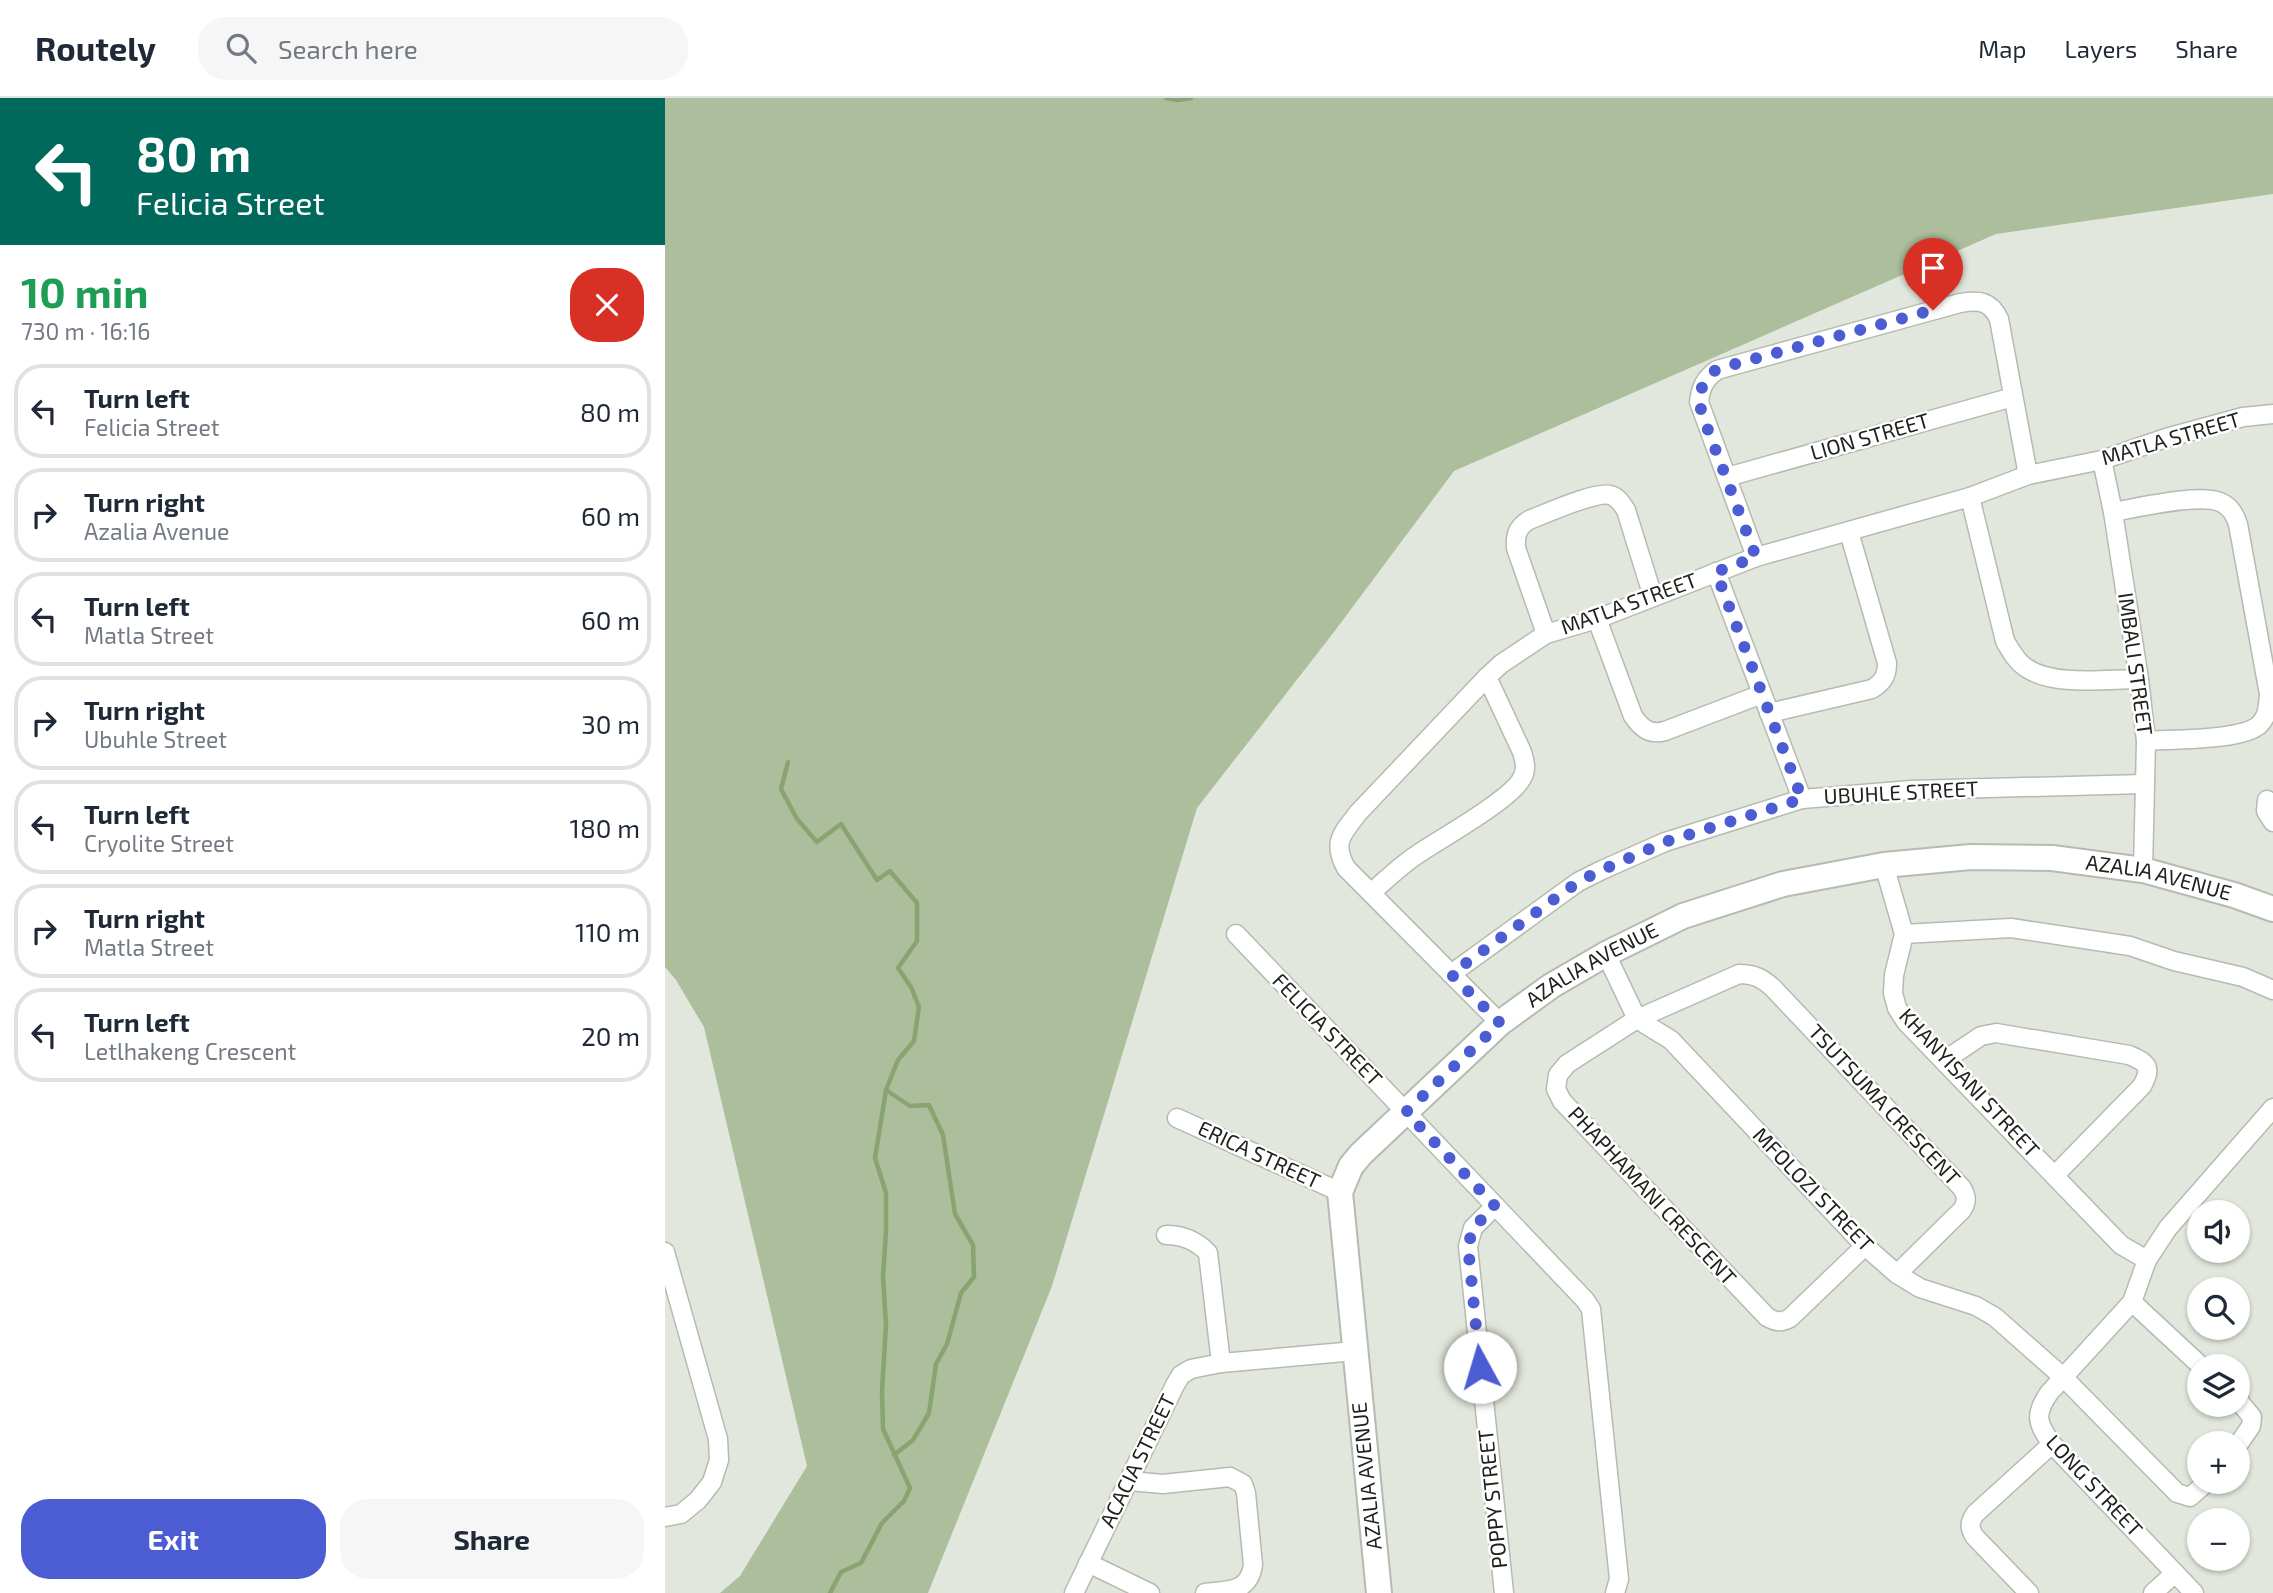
<!DOCTYPE html>
<meta charset="utf-8">
<style>
:root{--surface:#fff;--page:#f6f6f7;--text:#1f2937;--muted:#747a83;--line:#e0e1e3;--accent:#4c5cd2}
body{margin:0;font-family:"Exo 2",sans-serif;background:var(--page);color:var(--text);height:100vh;display:flex;flex-direction:column;font-size:26px;white-space:nowrap}
*{box-sizing:border-box;margin:0}
p{font-size:23px;color:var(--muted)}
.icon{flex:none;width:38px;height:38px;fill:none;stroke:currentColor;stroke-width:2;stroke-linecap:round;stroke-linejoin:round}
.map{position:relative;flex:1;overflow:hidden}
.side{display:flex;flex-direction:column;background:var(--surface);width:665px}
.side>*{flex:none}
.hud{background:#00695c;color:#fff;overflow:hidden}
.tools{position:absolute;left:1522px;top:1102px;display:grid;gap:14px}
.tools a{display:grid;place-items:center;width:63px;height:63px;border-radius:50%;background:var(--surface);box-shadow:0 2px 5px #0004;font-size:35px}
.pin{position:absolute;display:grid;place-items:center;width:60px;height:60px;color:#fff;margin:-72px -30px;border-radius:50% 50% 50% 0;rotate:-45deg;box-shadow:0 0 7px #0007}
.pin .icon{rotate:45deg}
.me{position:absolute;width:77px;margin:-38px;rotate:354deg;stroke-linejoin:round;filter:drop-shadow(0 0 5px #0008)}
.turn{display:flex;align-items:center;gap:24px;height:147px;padding:0 21px;font-size:32px}
.turn .icon{width:91px;height:91px;stroke-width:2.5}
.turn b{display:block;font-size:49px;line-height:60px}
.round{display:grid;place-items:center;flex:none;width:74px;height:74px;border-radius:28px;background:var(--page)}
.head{display:flex;align-items:center;justify-content:space-between;height:119px;padding:0 21px}
h1{font-size:42px;font-weight:700;line-height:52px;color:#1e9e55}
.action{display:flex;gap:14px;margin-top:auto;padding:14px 21px}
.action a{flex:1;height:80px;border-radius:28px;background:var(--accent);color:#fff;font-size:28px;font-weight:700;line-height:80px;text-align:center}
.action a+a{background:var(--page);color:var(--text)}
ul{padding:0;list-style:none}
li{display:flex;align-items:center;gap:21px;height:94px;margin:0 14px 10px;padding:0 7px;border:4px solid var(--line);border-radius:28px}
li div{flex:1}
li b{display:block;font-size:26px}
li em{font-style:normal}
header{display:flex;align-items:center;gap:42px;box-sizing:border-box;height:98px;padding:0 35px;background:var(--surface);border-bottom:2px solid var(--line)}
header strong{font-size:33px}
nav{display:flex;gap:38px;margin-inline-start:auto;font-size:24px}
.search{width:490px;height:63px;background:var(--page);display:flex;align-items:center;gap:18px;box-sizing:border-box;padding:0 24px;border-radius:28px;color:var(--muted);font-size:26px}
main{display:flex;flex:1;min-height:0}
.map>svg:first-child{display:block}
</style>
<header>
<strong>Routely</strong>
<div class="search"><svg class="icon" aria-label="search" viewBox="0 0 24 24"><circle cx="10" cy="10" r="6"/><path d="M15 15l6 6"/></svg>Search here</div>
<nav><a>Map</a><a>Layers</a><a>Share</a></nav>
</header>
<main>
<section class="side">
<div class="hud">
<div class="turn"><svg class="icon" aria-label="left" viewBox="0 0 24 24"><path d="M17 20v-9H6M10 6l-5 5 5 5"/></svg><div><b>80 m</b>Felicia Street</div></div>
</div>
<div class="head"><div><h1>10 min</h1><p>730 m · 16:16</p></div><a class="round" style="background:#d93025;color:#fff"><svg class="icon" aria-label="close" viewBox="0 0 24 24"><path d="M6 6l12 12M18 6L6 18"/></svg></a></div>
<ul>
<li><svg class="icon" aria-label="left" viewBox="0 0 24 24"><path d="M17 20v-9H6M10 6l-5 5 5 5"/></svg><div><b>Turn left</b><p>Felicia Street</p></div><em>80 m</em></li>
<li><svg class="icon" aria-label="right" viewBox="0 0 24 24"><path d="M7 20v-9h11M14 6l5 5-5 5"/></svg><div><b>Turn right</b><p>Azalia Avenue</p></div><em>60 m</em></li>
<li><svg class="icon" aria-label="left" viewBox="0 0 24 24"><path d="M17 20v-9H6M10 6l-5 5 5 5"/></svg><div><b>Turn left</b><p>Matla Street</p></div><em>60 m</em></li>
<li><svg class="icon" aria-label="right" viewBox="0 0 24 24"><path d="M7 20v-9h11M14 6l5 5-5 5"/></svg><div><b>Turn right</b><p>Ubuhle Street</p></div><em>30 m</em></li>
<li><svg class="icon" aria-label="left" viewBox="0 0 24 24"><path d="M17 20v-9H6M10 6l-5 5 5 5"/></svg><div><b>Turn left</b><p>Cryolite Street</p></div><em>180 m</em></li>
<li><svg class="icon" aria-label="right" viewBox="0 0 24 24"><path d="M7 20v-9h11M14 6l5 5-5 5"/></svg><div><b>Turn right</b><p>Matla Street</p></div><em>110 m</em></li>
<li><svg class="icon" aria-label="left" viewBox="0 0 24 24"><path d="M17 20v-9H6M10 6l-5 5 5 5"/></svg><div><b>Turn left</b><p>Letlhakeng Crescent</p></div><em>20 m</em></li>
</ul>
<div class="action"><a>Exit</a><a>Share</a></div>
</section>
<div class="map">
<svg width="1608" height="1495" viewBox="0 0 1608 1495">
<rect width="100%" height="100%" fill="#e1e7dc"/>
<path fill="#acbe9c" d="M0 0H1608V96L1331 136 789 373 669 534 532 710 387 1188 263 1495H55L75 1478 142 1368 39 929 11 882 0 869Z"/>
<g fill="none" stroke-linecap="round" stroke-linejoin="round">
<g stroke="#89a471" stroke-width="4.5">
<path d="M501 0 513 2 526 0"/>
<path d="M123 664 116 691 132 721 152 744 176 726 212 782 225 773 252 805V843L233 870 246 889 254 909 249 943 233 962 221 992 210 1060 221 1095V1133L218 1179 221 1227 217 1293 218 1331 245 1390 239 1403 217 1425 196 1465 176 1474 165 1495"/>
<path d="M221 992 245 1008 264 1007 278 1037 290 1116 308 1147 309 1179 296 1195 282 1246 271 1266 264 1315 248 1342 229 1357"/>
</g>
<defs>
<g id="street">
<path d="M1437 362 1448 414 1474 581 1481 643 1478 772"/>
<path d="M1062 379 1348 299"/>
<path d="M1305 399 1340 543C1346 553 1351 563 1360 569 1387 589 1442 581 1474 581"/>
<path d="M1448 414C1472 410 1538 394 1557 405 1566 409 1570 417 1573 426L1604 596C1603 607 1603 618 1595 626 1579 643 1505 641 1481 643"/>
<path d="M1091 459 1034 304C1036 288 1040 281 1052 272L1295 205C1313 202 1325 202 1334 221L1363 377"/>
<path d="M1051 474 1137 701"/>
<path d="M932 521 968 618C977 631 985 637 1000 633L1097 596"/>
<path d="M881 536 851 450C850 436 853 429 864 422 880 416 931 393 945 397 953 399 956 405 961 412L988 499"/>
<path d="M1104 615 1207 591C1218 584 1222 578 1222 565L1184 434"/>
<path d="M1602 702 1601 713 1608 724"/>
<path d="M1219 767 1239 836 1229 877 1228 895 1232 910 1241 924 1456 1147 1482 1162"/>
<path d="M707 794C722 781 736 767 753 756 775 741 847 701 857 680 862 672 860 663 857 654L822 579"/>
<path d="M571 836 920 1202 926 1211 954 1481 950 1495"/>
<path d="M1239 836 1346 830 1465 848 1509 863 1578 879 1608 892"/>
<path d="M941 856 972 921 1006 942 1200 1148 1232 1176 1255 1190 1311 1208 1330 1219 1398 1279 1512 1395 1525 1399 1542 1384"/>
<path d="M786 876 913 784 937 772 1000 744 1137 701 1246 692 1479 686"/>
<path d="M835 925 681 770C667 744 677 736 693 715L822 579 836 566 881 536 932 521 1091 459 1305 399 1363 377 1437 362 1501 340 1578 319 1608 316"/>
<path d="M1280 962 1316 938 1331 935 1464 957C1483 965 1487 969 1477 988L1390 1077"/>
<path d="M512 1020 675 1094"/>
<path d="M830 1108 808 1130 803 1148 839 1495"/>
<path d="M501 1137C517 1137 532 1143 543 1155L556 1265"/>
<path d="M1200 1148 1125 1220C1116 1225 1111 1224 1102 1219L897 1003 891 991 893 977 902 966 972 921 1074 876C1089 876 1097 880 1108 890L1297 1090C1302 1099 1302 1104 1297 1112L1232 1176"/>
<path d="M0 1154 53 1341 54 1362 47 1384 33 1402 16 1416 0 1419"/>
<path d="M1467 1204 1537 1269"/>
<path d="M1573 1302 1587 1319 1586 1328 1573 1347"/>
<path d="M464 1383 498 1386 565 1379 578 1386 581 1395 588 1467C584 1495 563 1492 540 1495"/>
<path d="M423 1465 485 1495"/>
<path d="M409 1495 510 1287 516 1277 526 1271 556 1265 690 1253"/>
<path d="M1364 1495 1310 1439C1304 1430 1304 1425 1310 1416L1387 1346"/>
<path d="M1488 1495 1510 1475"/>
<path d="M1529 1495 1387 1346C1372 1325 1369 1317 1384 1295L1467 1204 1482 1162 1503 1130 1608 1010"/>
</g>
<g id="secondary">
<path id="s1" d="M714 1495 675 1094 686 1068 696 1056 835 925 886 888 941 856 1018 818 1118 786 1219 767 1306 759 1387 760 1478 772 1569 797 1608 811"/>
</g>
</defs>
<use href="#street" stroke="#b5bbb1" stroke-width="21"/>
<use href="#secondary" stroke="#b5bbb1" stroke-width="28"/>
<use href="#street" stroke="#fff" stroke-width="18"/>
<use href="#secondary" stroke="#fff" stroke-width="24"/>
</g>
<g fill="none" stroke-linecap="round" stroke-linejoin="round">
<path stroke="#4c5cd2" stroke-width="12" stroke-dasharray="0 21.6" d="M815 1269 803 1148 808 1130 830 1108 741 1014 835 925 786 876 913 784 937 772 1000 744 1137 701 1051 474 1091 459 1037 316C1032 296 1036 283 1052 271L1268 212"/>
</g>
<g text-anchor="middle" stroke-width="5" stroke-linejoin="round" paint-order="stroke">
<g font-size="21" fill="#20221e" stroke="#fff">
<text transform="translate(1205 339) rotate(-16)" y="7">LION STREET</text>
<text transform="translate(1506 341) rotate(-16)" y="7">MATLA STREET</text>
<text transform="translate(964 506) rotate(-20)" y="7">MATLA STREET</text>
<text transform="translate(1470 566) rotate(82)" y="7">IMBALI STREET</text>
<text transform="translate(1236 695) rotate(-3)" y="7">UBUHLE STREET</text>
<text dy="7" stroke="none"><textPath href="#s1" startOffset="1335">AZALIA AVENUE</textPath></text>
<text dy="7" stroke="none"><textPath href="#s1" startOffset="747">AZALIA AVENUE</textPath></text>
<text transform="translate(662 932) rotate(46)" y="7">FELICIA STREET</text>
<text transform="translate(1304 985) rotate(47)" y="7">KHANYISANI STREET</text>
<text transform="translate(1219 1007) rotate(47)" y="7">TSUTSUMA CRESCENT</text>
<text transform="translate(594 1057) rotate(25)" y="7">ERICA STREET</text>
<text transform="translate(1148 1092) rotate(46)" y="7">MFOLOZI STREET</text>
<text transform="translate(987 1098) rotate(47)" y="7">PHAPHAMANI CRESCENT</text>
<text transform="translate(473 1363) rotate(-64)" y="7">ACACIA STREET</text>
<text transform="translate(702 1378) rotate(-96)" y="7">AZALIA AVENUE</text>
<text transform="translate(1429 1388) rotate(47)" y="7">LONG STREET</text>
<text transform="translate(828 1401) rotate(-96)" y="7">POPPY STREET</text>
</g>
</g>
</svg>
<div class="tools">
<a><svg class="icon" aria-label="sound" viewBox="0 0 24 24"><path d="M4 9h4l5-4v14l-5-4H4zM17 9q2 3 0 6"/></svg></a>
<a><svg class="icon" aria-label="search" viewBox="0 0 24 24"><circle cx="10" cy="10" r="6"/><path d="M15 15l6 6"/></svg></a>
<a><svg class="icon" aria-label="layers" viewBox="0 0 24 24"><path d="M12 4l9 5-9 5-9-5zM3 14l9 5 9-5"/></svg></a>
<a>+</a>
<a>−</a>
</div>
<div class="pin" style="left:1268px;top:212px;background:#d93025"><svg class="icon" aria-label="arrive" viewBox="0 0 24 24"><path d="M6 21V4h12l-3 4 3 4H6"/></svg></div>
<svg class="me" style="left:815px;top:1269px" viewBox="-20 -20 40 40"><circle r="19" fill="#fff"/><path d="M0-13L10 11 0 6-10 11z" fill="#4c5cd2"/></svg>
</div>
</main>
